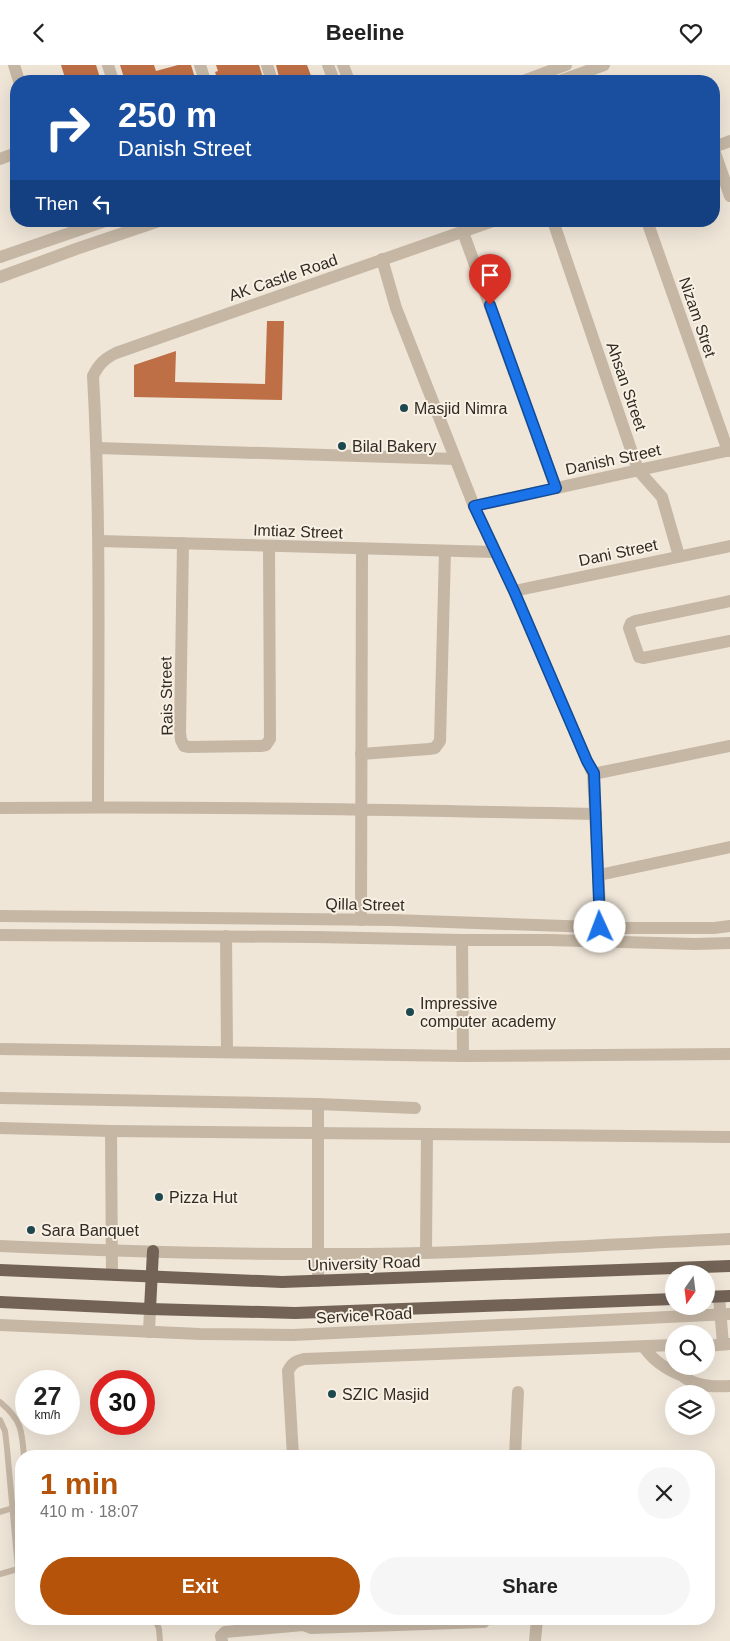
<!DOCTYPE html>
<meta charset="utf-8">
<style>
:root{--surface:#fff;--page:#f6f6f6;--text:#222;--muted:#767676;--accent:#b45309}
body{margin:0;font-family:Helvetica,sans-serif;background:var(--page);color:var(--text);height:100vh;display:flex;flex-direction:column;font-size:19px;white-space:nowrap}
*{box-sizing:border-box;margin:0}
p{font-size:16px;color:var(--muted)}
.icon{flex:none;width:28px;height:28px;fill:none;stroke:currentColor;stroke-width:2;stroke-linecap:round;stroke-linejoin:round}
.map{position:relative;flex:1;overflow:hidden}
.panel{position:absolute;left:15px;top:1385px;width:700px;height:175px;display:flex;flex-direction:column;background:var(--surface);border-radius:20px;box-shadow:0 5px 20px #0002}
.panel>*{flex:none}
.top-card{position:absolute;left:10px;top:10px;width:710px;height:152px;border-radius:20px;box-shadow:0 5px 20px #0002;background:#1a4fa0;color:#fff;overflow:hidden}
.needle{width:32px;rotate:194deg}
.controls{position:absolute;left:665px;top:1200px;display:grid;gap:10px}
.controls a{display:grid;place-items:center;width:50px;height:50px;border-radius:50%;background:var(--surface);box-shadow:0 5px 20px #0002;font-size:25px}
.speed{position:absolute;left:15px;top:1305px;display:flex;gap:10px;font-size:25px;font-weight:700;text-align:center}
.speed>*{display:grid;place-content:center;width:65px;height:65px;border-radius:50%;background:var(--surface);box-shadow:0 5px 20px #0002;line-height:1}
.speed small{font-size:12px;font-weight:400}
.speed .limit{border:8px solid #d22;background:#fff;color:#111}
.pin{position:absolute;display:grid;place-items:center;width:42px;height:42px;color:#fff;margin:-51px -21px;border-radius:50% 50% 50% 0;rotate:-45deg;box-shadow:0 0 5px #0007}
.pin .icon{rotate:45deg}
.me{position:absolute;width:55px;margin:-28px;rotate:358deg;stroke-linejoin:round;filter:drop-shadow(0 0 4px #0008)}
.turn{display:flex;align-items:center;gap:18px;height:105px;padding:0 25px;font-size:22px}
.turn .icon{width:65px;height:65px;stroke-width:2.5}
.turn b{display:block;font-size:35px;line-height:42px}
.then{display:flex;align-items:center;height:48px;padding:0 25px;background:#0003;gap:10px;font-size:19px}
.round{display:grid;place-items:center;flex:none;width:52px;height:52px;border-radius:26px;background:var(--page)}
.head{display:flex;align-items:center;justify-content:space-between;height:85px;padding:0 25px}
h1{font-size:30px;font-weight:600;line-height:38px;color:var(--accent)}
.action{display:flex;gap:10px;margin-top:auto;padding:10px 25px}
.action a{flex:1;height:58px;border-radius:30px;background:var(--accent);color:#fff;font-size:20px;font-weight:600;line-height:58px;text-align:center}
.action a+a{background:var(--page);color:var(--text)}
header{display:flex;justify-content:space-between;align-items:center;height:65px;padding:0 25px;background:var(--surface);font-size:22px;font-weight:600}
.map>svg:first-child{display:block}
</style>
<header><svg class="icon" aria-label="back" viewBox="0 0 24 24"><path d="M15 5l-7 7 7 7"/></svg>Beeline<svg class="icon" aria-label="heart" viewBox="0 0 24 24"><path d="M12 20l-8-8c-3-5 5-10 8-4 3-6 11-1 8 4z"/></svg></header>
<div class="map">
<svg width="730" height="1576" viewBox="0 0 730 1576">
<rect width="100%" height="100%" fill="#efe6d8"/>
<g fill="#be6f46">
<path d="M61 0H96L101 16H66Z"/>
<path d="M120 0H154L156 6 178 0H191L196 16H125Z"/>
<path d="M216 0H259L264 16H218L215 7 218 6Z"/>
<path d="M276 0H307L313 16H280Z"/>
<path d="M267 256H284L282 335 134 332V300L176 286 175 317 265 319Z"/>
</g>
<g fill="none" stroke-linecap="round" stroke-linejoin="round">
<g stroke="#c6b7a5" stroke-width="6">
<path d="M0 1337C21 1354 22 1365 24 1391"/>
<path d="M0 1355 5 1366 7 1383 18 1504"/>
<path d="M0 1447 13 1443"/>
<path d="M0 1509 21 1503"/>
<path d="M155 1554 159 1564 160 1576"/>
</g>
<g stroke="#c6b7a5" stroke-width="12">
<path d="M14 0 19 16"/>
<path d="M108 0 113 16"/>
<path d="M200 0 205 16"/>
<path d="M267 0 272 16"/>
<path d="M714 82 730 76"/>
<path d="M714 85 730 131"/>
<path d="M0 94 16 88"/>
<path d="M553 156 638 405 662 432 679 491"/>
<path d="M647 156 728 386"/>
<path d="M463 167 556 423"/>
<path d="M382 194 396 243 474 441 514 526 587 696 593 709 601 862"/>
<path d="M97 383 455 394"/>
<path d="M474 441 730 385"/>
<path d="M99 476 495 487"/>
<path d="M183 478 180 667 181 675 184 681 189 682 261 681 266 680 270 674 269 482"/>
<path d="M514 526 730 481"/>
<path d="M730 536 635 556 631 558 629 563 639 592 643 593 730 576"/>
<path d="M361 689 429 684 435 683 440 676 445 486"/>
<path d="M593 709 730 681"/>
<path d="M98 742C98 598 101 454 93 311 99 299 104 294 116 288L493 156"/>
<path d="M0 743C199 741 398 745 596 749"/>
<path d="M599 810 730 782"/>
<path d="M361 855 362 484"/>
<path d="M226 871 227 987"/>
<path d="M462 875 463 991"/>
<path d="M0 984 463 991 730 989"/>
<path d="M0 1033 318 1039 415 1043"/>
<path d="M318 1039V1216"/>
<path d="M0 1063 111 1066 730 1072"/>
<path d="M111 1066 112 1209"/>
<path d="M0 1181C106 1186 212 1189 318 1189 455 1190 593 1180 730 1174"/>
<path d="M426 1187 427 1069"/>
<path d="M719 1232 723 1279"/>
<path d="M0 1260 200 1269 293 1270 730 1249"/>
<path d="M149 1267 150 1244"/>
<path d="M706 1281 730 1279"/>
<path d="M644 1282C654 1297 667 1305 683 1311"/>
<path d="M683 1301V1311C695 1322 715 1322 730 1321"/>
<path d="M293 1391 288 1306C292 1298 296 1296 304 1294L674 1280"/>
<path d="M515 1391 518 1327"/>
<path d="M301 1554 303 1560 311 1563 484 1557"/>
<path d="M222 1576 221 1571 225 1567 303 1560"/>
<path d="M535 1576 537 1554"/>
</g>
<g stroke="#c6b7a5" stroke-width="12">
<path d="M328 0 334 16"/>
<path d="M343 0 349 16"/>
<path d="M523 16 566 0"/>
<path d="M560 16 604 0"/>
<path d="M0 192 105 156"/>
<path d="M0 212 76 184 159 156"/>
<path d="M0 851 392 855 621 863H714L730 861"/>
<path d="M0 870 315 872 462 875H548L695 879 730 878"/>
</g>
<g stroke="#736357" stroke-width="12">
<path d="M0 1205 282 1217 730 1201"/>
<path d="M706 1232 730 1231"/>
<path d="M0 1237 150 1244 295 1248 674 1234"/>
<path d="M150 1244 153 1186"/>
</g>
</g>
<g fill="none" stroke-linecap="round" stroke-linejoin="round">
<defs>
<path id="route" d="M490 240 556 423 474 441 514 526 587 696 594 708 600 862"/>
</defs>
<use href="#route" stroke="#114b97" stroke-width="12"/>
<use href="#route" stroke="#1a73e8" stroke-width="9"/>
</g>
<g fill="#1e4850" stroke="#f7f0e3" stroke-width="2">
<circle cx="404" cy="343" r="5"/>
<circle cx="342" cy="381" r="5"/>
<circle cx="410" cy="947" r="5"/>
<circle cx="159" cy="1132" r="5"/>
<circle cx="31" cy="1165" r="5"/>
<circle cx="332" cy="1329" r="5"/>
</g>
<g text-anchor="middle" stroke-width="4" stroke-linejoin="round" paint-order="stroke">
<g font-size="16" fill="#322b25" stroke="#f7f0e3">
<text transform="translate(283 212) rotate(-19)" y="6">AK Castle Road</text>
<text transform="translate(698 252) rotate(71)" y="6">Nizam Stret</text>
<text transform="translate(627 321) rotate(71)" y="6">Ahsan Street</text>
<text transform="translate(613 394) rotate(-12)" y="6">Danish Street</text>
<text transform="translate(298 466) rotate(2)" y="6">Imtiaz Street</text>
<text transform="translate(618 487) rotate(-12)" y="6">Dani Street</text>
<text transform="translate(166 631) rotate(-91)" y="6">Rais Street</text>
<text transform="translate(365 839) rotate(1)" y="6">Qilla Street</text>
<text transform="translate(364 1198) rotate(-2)" y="6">University Road</text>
<text transform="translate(364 1250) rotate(-3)" y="6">Service Road</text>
</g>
<g font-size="16" fill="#322b25" stroke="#f7f0e3" text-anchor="start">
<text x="414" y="349">Masjid Nimra</text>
<text x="352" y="387">Bilal Bakery</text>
<text x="420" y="944">Impressive<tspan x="420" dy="18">computer academy</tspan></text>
<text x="169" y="1138">Pizza Hut</text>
<text x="41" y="1171">Sara Banquet</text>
<text x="342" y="1335">SZIC Masjid</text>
</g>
</g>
</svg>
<div class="controls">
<a><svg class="needle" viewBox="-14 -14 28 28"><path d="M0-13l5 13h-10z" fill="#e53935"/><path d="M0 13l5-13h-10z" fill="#767676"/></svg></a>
<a><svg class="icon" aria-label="search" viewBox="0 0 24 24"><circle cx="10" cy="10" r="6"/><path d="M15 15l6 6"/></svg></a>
<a><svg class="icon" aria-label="layers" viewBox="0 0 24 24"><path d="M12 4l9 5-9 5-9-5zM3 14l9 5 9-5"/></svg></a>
</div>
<div class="speed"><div>27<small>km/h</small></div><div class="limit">30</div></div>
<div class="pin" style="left:490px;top:240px;background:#d93025"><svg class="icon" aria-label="arrive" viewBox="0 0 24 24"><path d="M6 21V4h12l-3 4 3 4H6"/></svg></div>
<svg class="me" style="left:600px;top:862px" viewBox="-20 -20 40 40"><circle r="19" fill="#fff"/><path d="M0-13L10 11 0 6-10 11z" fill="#1a73e8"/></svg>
<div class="top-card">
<div class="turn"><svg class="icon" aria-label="right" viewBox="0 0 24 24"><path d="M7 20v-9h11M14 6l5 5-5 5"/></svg><div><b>250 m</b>Danish Street</div></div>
<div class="then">Then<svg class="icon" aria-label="left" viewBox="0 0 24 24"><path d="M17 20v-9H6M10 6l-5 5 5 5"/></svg></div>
</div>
<section class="panel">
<div class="head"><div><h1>1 min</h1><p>410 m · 18:07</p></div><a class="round"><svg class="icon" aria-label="close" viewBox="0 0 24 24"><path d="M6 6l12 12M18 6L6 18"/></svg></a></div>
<div class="action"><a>Exit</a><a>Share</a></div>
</section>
</div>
